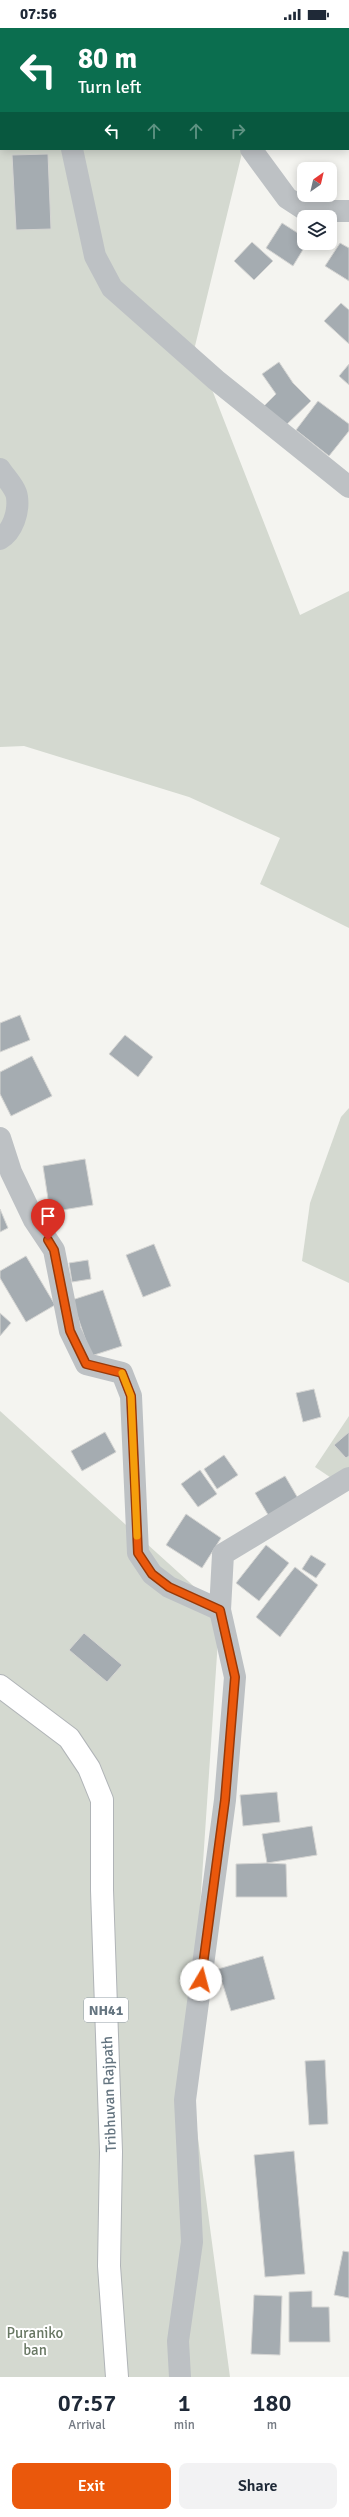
<!DOCTYPE html>
<style>
:root{--surface:#fff;--page:#f2f2f3;--text:#1f2937;--muted:#747a83;--accent:#ea580c}
body{margin:0;font-family:Signika,sans-serif;background:var(--page);color:var(--text);height:100vh;display:flex;flex-direction:column;font-size:15px;white-space:nowrap}
*{box-sizing:border-box;margin:0}
p{font-size:13px;color:var(--muted)}
.icon{flex:none;width:22px;height:22px;fill:none;stroke:currentColor;stroke-width:2;stroke-linecap:round;stroke-linejoin:round}
.map{position:relative;height:2349px;overflow:hidden}
.panel{display:flex;flex-direction:column;background:var(--surface);flex:1}
.panel>*{flex:none}
.guide{position:absolute;left:0px;top:0px;width:349px;height:122px;box-shadow:0 2px 10px #0003;background:#0b6e4f;color:#fff;overflow:hidden}
.needle{width:26px;rotate:34deg}
.buttons{position:absolute;left:297px;top:134px;display:grid;gap:8px}
.buttons a{display:grid;place-items:center;width:40px;height:40px;border-radius:8px;background:var(--surface);box-shadow:0 2px 10px #0003;font-size:20px}
.pin{position:absolute;display:grid;place-items:center;width:34px;height:34px;color:#fff;margin:-41px -17px;border-radius:50% 50% 50% 0;rotate:-45deg;box-shadow:0 0 4px #0007}
.pin .icon{rotate:45deg}
.me{position:absolute;width:44px;margin:-22px;rotate:8deg;stroke-linejoin:round;filter:drop-shadow(0 0 3px #0008)}
.turn{display:flex;align-items:center;gap:14px;height:84px;padding:0 12px;font-size:18px}
.turn .icon{width:52px;height:52px;stroke-width:2.5}
.turn b{display:block;font-size:28px;line-height:34px}
.lanes{display:flex;align-items:center;height:38px;padding:0 12px;background:#0003;justify-content:center;gap:20px;direction:ltr}
.lanes .off{opacity:.35}
.eta{display:flex;justify-content:space-evenly;align-items:center;height:68px;text-align:center}
.eta b{font-size:24px;font-weight:600;line-height:28px}
.primary-button{display:flex;gap:8px;margin-top:auto;padding:8px 12px}
.primary-button a{flex:1;height:46px;border-radius:8px;background:var(--accent);color:#fff;font-size:16px;font-weight:600;line-height:46px;text-align:center}
.primary-button a+a{background:var(--page);color:var(--text)}
.status{display:flex;justify-content:space-between;align-items:center;height:28px;padding:0 20px;background:var(--surface);direction:ltr}
.status svg{height:11px;fill:currentColor}
.map>svg:first-child{display:block}
</style>
<div class="status"><b>07:56</b><svg viewBox="0 0 49 12"><path d="M0 12V9h3v3zM5 12V6h3v6zM10 12V3h3v9zM15 12V0h3v12zM26 1h20v11H26zM47 4h2v5h-2z"/></svg></div>
<div class="map">
<svg width="349" height="2349" viewBox="0 0 349 2349">
<rect width="100%" height="100%" fill="#f4f4f0"/>
<g fill="#d4d9d0">
<path d="M0 0H349V73L348 1H1V121H243L195 318 300 587 349 563V900L260 856 280 810 189 769 24 718 0 719Z"/>
<path d="M349 1080V1255L302 1233 310 1175 341 1089Z"/>
<path d="M0 1383 220 1582 189 2043 230 2349H0Z"/>
<path d="M349 1388V1462L315 1439Z"/>
</g>
<g fill="#a5acb1" stroke="#d5d5d3">
<path d="M155 0H206L154 1Z"/>
<path d="M348 86H349L348 111Z"/>
<path d="M48 126 51 201 16 202 12 127Z"/>
<path d="M282 195 304 209V215H307L293 238 266 220Z"/>
<path d="M252 214 273 233 254 252 234 233Z"/>
<path d="M340 215 349 220V253L325 238Z"/>
<path d="M341 275 349 282V316L324 293Z"/>
<path d="M279 334 293 355 311 373 283 400 263 379 276 366 262 346Z"/>
<path d="M349 336V357L339 348Z"/>
<path d="M318 373 349 396V403L329 428 296 402Z"/>
<path d="M20 987 30 1012 0 1024V995Z"/>
<path d="M125 1007 153 1029 138 1049 109 1026Z"/>
<path d="M32 1028 52 1068 11 1088 0 1066V1044Z"/>
<path d="M85 1131 93 1177 50 1184 43 1138Z"/>
<path d="M0 1181 8 1200 0 1204Z"/>
<path d="M154 1216 171 1258 143 1269 126 1227Z"/>
<path d="M26 1228 55 1277 26 1294 0 1250V1243Z"/>
<path d="M88 1232 91 1251 72 1254 69 1235Z"/>
<path d="M103 1262 122 1318 91 1328 72 1272Z"/>
<path d="M0 1285 11 1295 0 1308Z"/>
<path d="M314 1361 321 1389 303 1394 296 1365Z"/>
<path d="M105 1404 116 1424 82 1443 71 1423Z"/>
<path d="M349 1404V1428L346 1430 334 1417Z"/>
<path d="M224 1427 238 1447 217 1461 204 1441Z"/>
<path d="M200 1442 217 1466 198 1479 181 1456Z"/>
<path d="M285 1448 299 1472 270 1490 255 1465Z"/>
<path d="M186 1486 221 1510 202 1540 166 1517Z"/>
<path d="M266 1517 289 1535 259 1573 236 1555Z"/>
<path d="M311 1527 326 1536 316 1550 302 1541Z"/>
<path d="M295 1539 318 1557 280 1609 256 1589Z"/>
<path d="M84 1605 122 1637 107 1654 69 1622Z"/>
<path d="M277 1764 280 1794 243 1798 240 1767Z"/>
<path d="M312 1798 317 1827 267 1835 262 1806Z"/>
<path d="M267 1835 286 1836 287 1869H236V1836Z"/>
<path d="M263 1928 275 1971 231 1983 218 1941Z"/>
<path d="M325 2032 328 2096 309 2097 305 2033Z"/>
<path d="M294 2123 305 2246 265 2249 254 2127Z"/>
<path d="M343 2223 349 2224V2270L334 2267Z"/>
<path d="M312 2263V2279H329L330 2314H289V2264Z"/>
<path d="M254 2267 282 2268 280 2327 251 2326Z"/>
</g>
<g fill="none" stroke-linecap="round" stroke-linejoin="round">
<defs>
<path id="highway" d="M0 1658 69 1710 89 1740 102 1772V1862L111 2124 109 2238 117 2349"/>
</defs>
<use href="#highway" stroke="#b0b4b7" stroke-width="24"/>
<g stroke="#bdc1c4" stroke-width="22">
<path d="M0 76H1"/>
<path d="M72 121 95 228 112 260 216 352 349 459"/>
<path d="M251 121 287 170 307 183H349"/>
<path d="M0 441C5 449 16 460 17 469 19 484 13 503 0 511"/>
<path d="M0 1110 11 1144 34 1192 54 1222 70 1303 86 1336 122 1345 131 1368 138 1525 152 1546 169 1559 220 1582"/>
<path d="M180 2349 178 2313 192 2214 185 2072 225 1772 235 1649 220 1582 223 1526 349 1450"/>
</g>
<use href="#highway" stroke="#fff" stroke-width="22"/>
</g>
<g fill="none" stroke-linecap="round" stroke-linejoin="round">
<defs>
<path id="route" d="M48 1212 54 1222 70 1303 86 1336 122 1345 131 1368 138 1525 152 1546 169 1559 220 1582 235 1649 225 1772 201 1952"/>
</defs>
<use href="#route" stroke="#983908" stroke-width="10"/>
<use href="#route" stroke="#ea580c" stroke-width="7"/>
<path stroke="#f59e0b" stroke-width="7" d="M122 1345 131 1368 137 1508"/>
</g>
<g text-anchor="middle" stroke-width="4" stroke-linejoin="round" paint-order="stroke">
<rect fill="#fff" stroke="#939ea6" stroke-width="1" x="84" y="1970" width="44" height="24" rx="3"/>
<g font-size="14" font-weight="bold" fill="#657580">
<text x="106" y="1987">NH41</text>
</g>
<g font-size="15" fill="#657580" stroke="#fff">
<text transform="translate(109 2066) rotate(-92)" y="5">Tribhuvan Rajpath</text>
</g>
<g font-size="15" fill="#687763" stroke="#fff">
<text x="35" y="2310">Puraniko<tspan x="35" dy="17">ban</tspan></text>
</g>
</g>
</svg>
<div class="buttons">
<a><svg class="needle" viewBox="-14 -14 28 28"><path d="M0-13l5 13h-10z" fill="#e53935"/><path d="M0 13l5-13h-10z" fill="#747a83"/></svg></a>
<a><svg class="icon" aria-label="layers" viewBox="0 0 24 24"><path d="M12 4l9 5-9 5-9-5zM3 14l9 5 9-5"/></svg></a>
</div>
<div class="pin" style="left:48px;top:1212px;background:#d93025"><svg class="icon" aria-label="arrive" viewBox="0 0 24 24"><path d="M6 21V4h12l-3 4 3 4H6"/></svg></div>
<svg class="me" style="left:201px;top:1952px" viewBox="-20 -20 40 40"><circle r="19" fill="#fff"/><path d="M0-13L10 11 0 6-10 11z" fill="#ea580c"/></svg>
<div class="guide">
<div class="turn"><svg class="icon" aria-label="left" viewBox="0 0 24 24"><path d="M17 20v-9H6M10 6l-5 5 5 5"/></svg><div><b>80 m</b>Turn left</div></div>
<div class="lanes"><svg class="icon" aria-label="left" viewBox="0 0 24 24"><path d="M17 20v-9H6M10 6l-5 5 5 5"/></svg><svg class="icon off" aria-label="ahead" viewBox="0 0 24 24"><path d="M12 20V5M6 11l6-6 6 6"/></svg><svg class="icon off" aria-label="ahead" viewBox="0 0 24 24"><path d="M12 20V5M6 11l6-6 6 6"/></svg><svg class="icon off" aria-label="right" viewBox="0 0 24 24"><path d="M7 20v-9h11M14 6l5 5-5 5"/></svg></div>
</div>
</div>
<section class="panel">
<div class="eta">
<div><b>07:57</b><p>Arrival</p></div>
<div><b>1</b><p>min</p></div>
<div><b>180</b><p>m</p></div>
</div>
<div class="primary-button"><a>Exit</a><a>Share</a></div>
</section>
